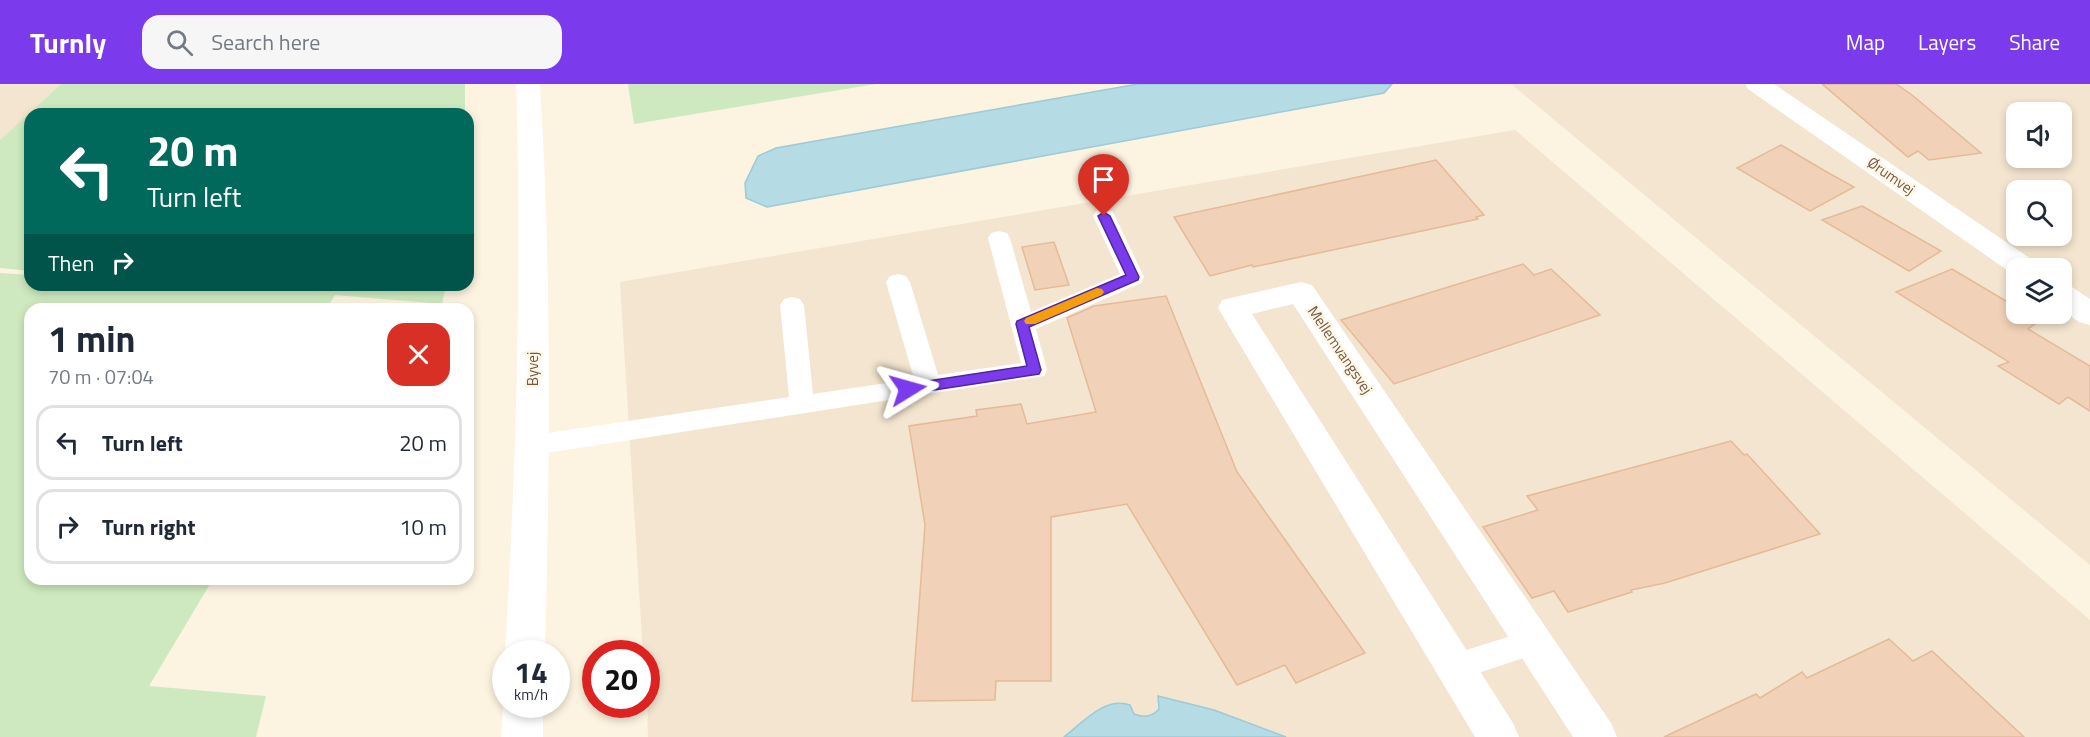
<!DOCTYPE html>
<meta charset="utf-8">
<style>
:root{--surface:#fff;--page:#f6f6f7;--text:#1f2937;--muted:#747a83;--line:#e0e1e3;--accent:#7c3aed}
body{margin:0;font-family:"Titillium Web",sans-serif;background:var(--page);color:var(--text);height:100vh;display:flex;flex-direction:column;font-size:22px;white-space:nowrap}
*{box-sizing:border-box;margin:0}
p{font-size:20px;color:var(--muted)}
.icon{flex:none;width:33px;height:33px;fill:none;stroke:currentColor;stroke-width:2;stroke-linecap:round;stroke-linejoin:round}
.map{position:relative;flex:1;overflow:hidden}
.side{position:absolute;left:24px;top:219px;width:450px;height:282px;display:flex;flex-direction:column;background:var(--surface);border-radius:18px;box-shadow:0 3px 9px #0003}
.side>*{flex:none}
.banner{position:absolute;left:24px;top:24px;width:450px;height:183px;border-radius:18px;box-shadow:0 3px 9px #0003;background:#00695c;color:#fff;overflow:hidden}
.tools{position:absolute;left:2006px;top:18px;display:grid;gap:12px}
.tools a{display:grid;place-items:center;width:66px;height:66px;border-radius:12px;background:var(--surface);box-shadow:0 3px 9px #0003;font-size:30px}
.speed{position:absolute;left:492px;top:556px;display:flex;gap:12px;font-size:30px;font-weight:700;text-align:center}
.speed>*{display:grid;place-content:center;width:78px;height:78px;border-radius:50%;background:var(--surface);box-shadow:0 3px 9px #0003;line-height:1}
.speed small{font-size:15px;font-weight:400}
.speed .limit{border:9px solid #d22;background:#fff;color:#111}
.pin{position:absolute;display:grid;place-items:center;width:51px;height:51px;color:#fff;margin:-62px -26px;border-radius:50% 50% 50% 0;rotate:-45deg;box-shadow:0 0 6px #0007}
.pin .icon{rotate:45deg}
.me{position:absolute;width:66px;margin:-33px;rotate:82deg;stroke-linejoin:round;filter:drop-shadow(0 0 4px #0008)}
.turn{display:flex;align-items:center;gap:21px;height:126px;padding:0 24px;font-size:27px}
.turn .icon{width:78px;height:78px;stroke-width:2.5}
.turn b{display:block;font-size:42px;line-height:51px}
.then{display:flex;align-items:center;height:57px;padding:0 24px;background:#0003;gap:12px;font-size:22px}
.round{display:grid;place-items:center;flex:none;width:63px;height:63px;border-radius:18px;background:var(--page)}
.headline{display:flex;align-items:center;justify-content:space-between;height:102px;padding:0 24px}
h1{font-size:36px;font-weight:700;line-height:45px}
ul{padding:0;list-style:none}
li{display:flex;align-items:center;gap:18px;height:75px;margin:0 12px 9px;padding:0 12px;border:3px solid var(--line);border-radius:18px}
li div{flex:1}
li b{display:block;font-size:22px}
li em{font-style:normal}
header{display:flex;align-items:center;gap:36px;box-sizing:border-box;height:84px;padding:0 30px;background:var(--accent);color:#fff}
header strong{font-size:28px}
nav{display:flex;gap:33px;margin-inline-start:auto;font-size:21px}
.search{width:420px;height:54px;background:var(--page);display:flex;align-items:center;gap:15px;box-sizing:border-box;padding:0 21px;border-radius:18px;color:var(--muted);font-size:22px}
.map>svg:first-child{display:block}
</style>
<header>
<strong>Turnly</strong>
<div class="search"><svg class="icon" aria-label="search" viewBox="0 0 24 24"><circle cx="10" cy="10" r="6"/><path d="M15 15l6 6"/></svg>Search here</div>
<nav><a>Map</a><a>Layers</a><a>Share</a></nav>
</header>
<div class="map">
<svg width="2090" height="653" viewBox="0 0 2090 653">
<rect width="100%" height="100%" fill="#fcf3e0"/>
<g fill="#f3e5cf" fill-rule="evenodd">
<path d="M0 0H61L0 56Z"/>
<path d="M1511 0H2090V481ZM2016 28H2061V74H2016ZM2016 106H2061V152H2016ZM2016 184H2061V230H2016Z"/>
<path d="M1515 46 2090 536V653H648L646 570H643L620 198Z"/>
</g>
<g fill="#cee9bf">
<path d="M61 0H465V30H30V187L0 184V56Z"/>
<path d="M628 0H876L634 40Z"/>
<path d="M0 189 30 191V201H446L442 220 335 211 326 225H30V495H213L149 602 266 612 256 653H0Z"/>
</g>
<g fill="#b5dbe5" stroke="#9ccad7" stroke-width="1.5">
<path d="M1138 0H1392L1384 9 767 123 746 114 745 99 758 72 776 64Z"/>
<path d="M1158 612 1214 626 1286 653H1064C1082 639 1105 612 1130 621L1134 630C1144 634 1152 633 1159 625Z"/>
</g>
<g fill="#f1d2b8" stroke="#e4ba99" stroke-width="1.5">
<path d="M1822 0H1896L1912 11 1981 69 1929 76 1918 67 1908 73Z"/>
<path d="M1781 61 1825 87 1854 103 1810 127 1737 84Z"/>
<path d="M1436 76 1484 131 1476 133 1478 135 1253 183 1252 181 1210 192 1174 133Z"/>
<path d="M1862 122 1941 167 1909 187 1822 136Z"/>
<path d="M1054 158 1069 201 1035 206 1022 163Z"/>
<path d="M1523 180 1534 191 1551 185 1600 231 1394 300 1341 236Z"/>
<path d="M1952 185 2016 223V230H2027L2039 237 2028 245 2090 282V327L2068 313 2059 320 1998 282 2009 278 1896 208Z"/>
<path d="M1166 212 1237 388 1365 569 1296 599 1285 581 1237 601 1127 420 1051 433V597H996L995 616 912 617 925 441 909 342 977 332 976 326 1021 320 1027 340 1096 328 1067 234 1094 222Z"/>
<path d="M1731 357 1744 371 1747 370 1820 450 1665 499 1631 506 1632 508 1568 528 1554 507 1532 514 1483 443 1538 426 1527 412Z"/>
<path d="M1889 555 1913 577 1932 567 2024 653H1664L1756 610 1760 614 1802 588 1807 594Z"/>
</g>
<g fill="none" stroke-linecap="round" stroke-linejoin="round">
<g fill="#fff" fill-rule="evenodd">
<path d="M1104 125 1112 127 1115 132 1144 193 1141 199 1036 245 1047 286 1044 292 534 371 525 368 521 361 525 354 534 351 789 313 780 221 784 215 792 213 800 215 804 221 813 310 914 295 886 198 890 192 898 190 906 192 910 198 938 291 1021 279 988 154 991 149 999 147 1007 149 1010 154 1031 228 1120 190 1093 132 1096 127Z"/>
<path d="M1533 545 1544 549 1548 558 1544 567 1455 597 1444 593 1440 583 1444 573Z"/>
</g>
<g fill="#fff" fill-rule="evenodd">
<path d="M1745 0H1774L2034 177 2038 184H2016V192L2014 191 1748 5Z"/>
<path d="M1301 198 1312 201 1611 639 1617 653H1573L1293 220 1252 230 1513 639 1519 653H1475L1218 224 1222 216Z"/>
<path d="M2061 200 2072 203 2090 215V241L2079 238 2061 225Z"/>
</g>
<g fill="#fff" fill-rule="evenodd">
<path d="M516 0H540C552 190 550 380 545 570H505C516 380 522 190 516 0Z"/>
<path d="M506 615V621H543V653H501L503 621Z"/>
</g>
</g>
<path fill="#7c3aed" stroke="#51269a" stroke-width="1.5" d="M1104 128 1110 132 1139 193 1138 196 1029 243 1041 286 1039 290 908 310 904 308 902 305 904 301 908 300 1027 282 1016 240 1017 237 1126 191 1098 132Z"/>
<path fill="#f59e0b" d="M1097 204 1102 205 1104 208 1102 211 1035 240H1026L1024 237 1026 234Z"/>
<g text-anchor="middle" stroke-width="5" stroke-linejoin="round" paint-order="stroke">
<g font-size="15" fill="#725948" stroke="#fff7e6">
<text transform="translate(1891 92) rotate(35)" y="5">Ørumvej</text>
<text transform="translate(1340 266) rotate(56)" y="5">Mellemvangsvej</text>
<text transform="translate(533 285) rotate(-90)" y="5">Byvej</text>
</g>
</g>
</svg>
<div class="tools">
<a><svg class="icon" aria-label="sound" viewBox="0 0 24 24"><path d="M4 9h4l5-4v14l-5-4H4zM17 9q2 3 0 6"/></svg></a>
<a><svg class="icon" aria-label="search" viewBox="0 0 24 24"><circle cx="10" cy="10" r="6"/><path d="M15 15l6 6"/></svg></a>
<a><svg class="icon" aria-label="layers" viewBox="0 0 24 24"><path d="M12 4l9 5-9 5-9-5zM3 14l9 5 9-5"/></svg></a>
</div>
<div class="speed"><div>14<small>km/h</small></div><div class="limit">20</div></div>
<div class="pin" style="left:1104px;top:132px;background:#d93025"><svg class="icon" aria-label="arrive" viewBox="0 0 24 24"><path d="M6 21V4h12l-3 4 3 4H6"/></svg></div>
<svg class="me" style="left:908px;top:305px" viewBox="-20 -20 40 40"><path d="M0-17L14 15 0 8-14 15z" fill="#7c3aed" stroke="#fff" stroke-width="4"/></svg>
<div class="banner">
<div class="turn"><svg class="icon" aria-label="left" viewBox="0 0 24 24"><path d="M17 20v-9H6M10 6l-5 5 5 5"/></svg><div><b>20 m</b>Turn left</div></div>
<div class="then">Then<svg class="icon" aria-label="right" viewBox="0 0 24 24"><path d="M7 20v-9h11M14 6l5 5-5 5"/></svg></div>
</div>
<section class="side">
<div class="headline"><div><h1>1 min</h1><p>70 m · 07:04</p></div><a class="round" style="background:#d93025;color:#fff"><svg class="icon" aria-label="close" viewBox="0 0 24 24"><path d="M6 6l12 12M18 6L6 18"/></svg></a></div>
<ul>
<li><svg class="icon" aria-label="left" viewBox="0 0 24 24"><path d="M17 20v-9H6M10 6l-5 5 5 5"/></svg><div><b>Turn left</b></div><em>20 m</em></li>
<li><svg class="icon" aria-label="right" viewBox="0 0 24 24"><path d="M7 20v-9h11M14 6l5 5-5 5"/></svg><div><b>Turn right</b></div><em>10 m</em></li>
</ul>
</section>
</div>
